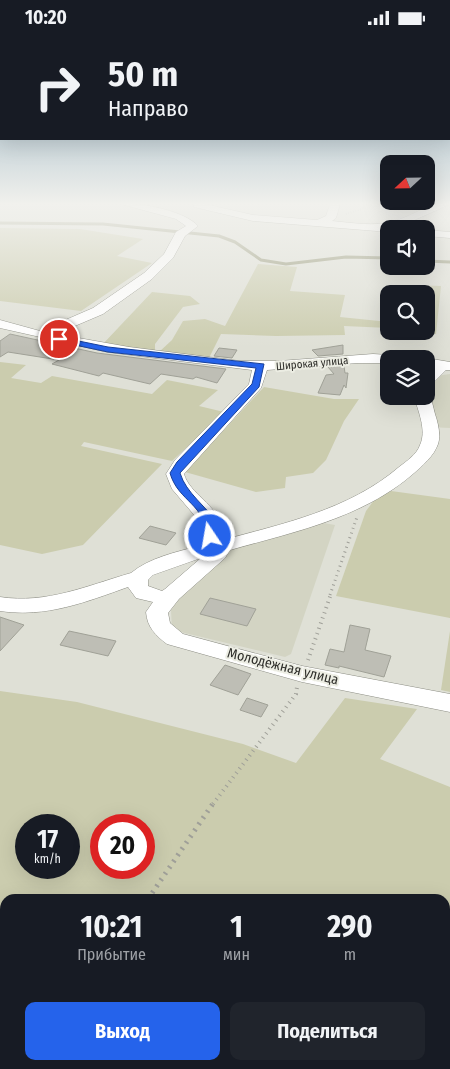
<!DOCTYPE html>
<html lang="ru">
<meta charset="utf-8">
<style>
:root{--surface:#171b24;--page:#20242c;--text:#f1f3f6;--muted:#9ea1a6;--accent:#2563eb}
body{margin:0;font-family:"Fira Sans Condensed",sans-serif;background:var(--page);color:var(--text);height:100vh;display:flex;flex-direction:column;font-size:19px;white-space:nowrap}
*{box-sizing:border-box;margin:0}
p{font-size:16px;color:var(--muted)}
.icon{flex:none;width:28px;height:28px;fill:none;stroke:currentColor;stroke-width:2;stroke-linecap:round;stroke-linejoin:round}
.map{position:relative;flex:1;overflow:hidden}
.sheet{position:absolute;left:0px;top:859px;width:450px;height:176px;display:flex;flex-direction:column;background:var(--surface);border-radius:15px 15px 0 0;box-shadow:0 5px 20px #0002}
.sheet>*{flex:none}
.guide{position:absolute;left:0px;top:0px;width:450px;height:105px;box-shadow:0 5px 20px #0002;background:#171b24;color:var(--text);overflow:hidden}
.needle{width:32px;rotate:248deg}
.tools{position:absolute;left:380px;top:120px;display:grid;gap:10px}
.tools a{display:grid;place-items:center;width:55px;height:55px;border-radius:10px;background:var(--surface);box-shadow:0 5px 20px #0002;font-size:25px}
.speed{position:absolute;left:15px;top:779px;display:flex;gap:10px;font-size:25px;font-weight:700;text-align:center}
.speed>*{display:grid;place-content:center;width:65px;height:65px;border-radius:50%;background:var(--surface);box-shadow:0 5px 20px #0002;line-height:1}
.speed small{font-size:12px;font-weight:400}
.speed .limit{border:8px solid #d22;background:#fff;color:#111}
.pin{position:absolute;display:grid;place-items:center;width:42px;height:42px;color:#fff;margin:-21px;border:2px solid #fff;border-radius:50%;box-shadow:0 1px 5px #0007}
.me{position:absolute;width:55px;margin:-28px;rotate:348deg;stroke-linejoin:round;filter:drop-shadow(0 0 4px #0008)}
.turn{display:flex;align-items:center;gap:18px;height:105px;padding:0 25px;font-size:22px}
.turn .icon{width:65px;height:65px;stroke-width:2.5}
.turn b{display:block;font-size:35px;line-height:42px}
.eta{display:flex;justify-content:space-evenly;align-items:center;height:85px;text-align:center}
.eta b{font-size:30px;font-weight:700;line-height:35px}
.primary-button{display:flex;gap:10px;margin-top:auto;padding:10px 25px}
.primary-button a{flex:1;height:58px;border-radius:10px;background:var(--accent);color:#fff;font-size:20px;font-weight:700;line-height:58px;text-align:center}
.primary-button a+a{background:var(--page);color:var(--text)}
.status{display:flex;justify-content:space-between;align-items:center;height:35px;padding:0 25px;background:var(--surface);direction:ltr}
.status svg{height:14px;fill:currentColor}
.map>svg:first-child{display:block}
</style>
<div class="status"><b>10:20</b><svg viewBox="0 0 49 12"><path d="M0 12V9h3v3zM5 12V6h3v6zM10 12V3h3v9zM15 12V0h3v12zM26 1h20v11H26zM47 4h2v5h-2z"/></svg></div>
<div class="map">
<svg width="450" height="1034" viewBox="0 0 450 1034">
<rect width="100%" height="100%" fill="#dfe0d6"/>
<g fill="#d3d4c3">
<path d="M450 339V393L429 392 426 347 429 342Z"/>
<path d="M312 486 335 490 291 619 285 622 172 595 171 575 187 552 221 517Z"/>
</g>
<g fill="#cbccae" fill-rule="evenodd">
<path d="M298 169H450V172Z"/>
<path d="M0 193 80 194 143 204 117 221 152 228 81 276 0 266Z"/>
<path d="M258 229 297 232 290 256 345 260 340 282 389 287V293L344 291 345 300 276 301 221 299 209 323 159 317 172 305 183 286 205 284 225 291Z"/>
<path d="M414 250 441 251 436 299 421 296H426V259H413Z"/>
<path d="M152 257 190 261 200 269 183 272 155 309V317L102 310Z"/>
<path d="M0 327 26 330 11 343 41 348 52 341 152 359 167 345 218 355 199 371 224 377 172 426 84 407 81 411 162 429 83 510 42 519 0 510Z"/>
<path d="M264 352 334 364H359L344 386 326 425 313 438 286 442 285 453 256 457 185 437Z"/>
<path d="M391 456 450 464V583L336 561 366 476 375 464Z"/>
<path d="M450 596V657L441 655Z"/>
<path d="M0 656 77 667 243 709 296 728 345 663 417 674 380 724 450 752V1034H75L70 1030H445V864H5V1030H9L7 1034H0ZM26 790H69V832H26ZM101 790H144V832H101Z"/>
</g>
<g fill="none" stroke-linecap="round" stroke-linejoin="round">
<g stroke="#939474" stroke-width="3">
<path d="M0 188 103 189 219 201 235 207 261 225 286 229 346 222 389 223"/>
<path d="M426 226 450 227"/>
</g>
</g>
<g fill="#bebeb5" stroke="#a0a197">
<path d="M10 299 97 318 226 334 217 348 196 342 193 344 161 339 150 349 103 338 99 341 52 329 59 325 8 317 0 322V306Z"/>
<path d="M343 310V319L318 321 312 315Z"/>
<path d="M219 313 237 315 232 323 214 321Z"/>
<path d="M344 331 345 338H348L346 353 344 350 340 360 318 358 326 340 334 339 328 332Z"/>
<path d="M150 491 176 498 166 510 139 503Z"/>
<path d="M210 563 256 574 247 591 200 579Z"/>
<path d="M0 582 24 590 0 616Z"/>
<path d="M350 590 370 594 365 615 391 621 384 642 339 631V633L325 630 330 614 344 617Z"/>
<path d="M69 596 116 606 108 621 60 610Z"/>
<path d="M225 630 251 639 238 660 210 650Z"/>
<path d="M247 663 268 670 261 682 240 675Z"/>
</g>
<g fill="none" stroke-linecap="round" stroke-linejoin="round">
<defs>
<g id="minor">
<path d="M121 169C140 167 185 176 198 191L185 201 173 223 152 244 103 279 56 299 129 312 240 326H279L373 319 389 320 396 324H389V328H358L267 335 261 353 184 439C189 458 218 471 220 490 221 495 220 501 219 506 282 489 349 475 399 432 407 426 417 419 420 410 427 395 418 376 414 361H426L428 358C432 364 433 372 435 379 438 388 441 400 438 409 434 421 422 431 413 439 362 483 294 497 230 515L225 523 179 564 168 578 170 588 183 599 302 631 450 659V677L302 647 167 609C156 601 147 592 146 577L153 567 136 563 128 552C86 567 46 583 0 576V562C47 569 86 551 131 538 149 523 176 517 199 511L201 488 172 454 166 439 175 425 249 349 252 335 107 317 0 293V285L40 296 93 273 144 238 164 219 176 197 186 191 176 184ZM201 523 165 554 162 556 148 551V545L153 540Z"/>
<path d="M194 169H205L253 180 317 185 326 181 330 169H340L336 183 332 186C353 188 375 192 395 186 413 181 431 166 450 169L399 192 389 194V197L253 186 194 172Z"/>
<path d="M426 195 450 197V203L426 201Z"/>
<path d="M426 323 450 327V335H446L431 350 426 352V338L432 332 426 331V324H421Z"/>
</g>
</defs>
<use href="#minor" stroke="#8d8e85" stroke-width="1"/>
<path stroke="#9f9f98" stroke-width="2" stroke-dasharray="0.5 2" stroke-linecap="butt" d="M346 179 371 171"/>
<path stroke="#9f9f98" stroke-width="3" stroke-dasharray="1 4" stroke-linecap="butt" d="M330 560 357 482"/>
<g stroke="#9f9f98" stroke-width="4" stroke-dasharray="1 4.5" stroke-linecap="butt">
<path d="M308 625 331 559"/>
<path d="M213 769 296 659 297 652"/>
</g>
<g stroke="#9f9f98" stroke-width="5" stroke-dasharray="2 5.5" stroke-linecap="butt">
<path d="M148 864 214 767"/>
<path d="M21 1034 23 1030"/>
</g>
<use href="#minor" fill="#fff" fill-rule="evenodd"/>
</g>
<linearGradient id="sky" x2="0" y2="1"><stop stop-color="#86a7ba"/><stop offset="0.54" stop-color="#f1f1ed"/><stop offset="1" stop-color="#f1f1ed" stop-opacity="0"/></linearGradient>
<rect width="450" height="313" fill="url(#sky)"/>
<path fill="#2563eb" stroke="#184099" d="M59 302 108 312 264 329 259 352 180 438C186 458 206 471 217 488L214 504 210 505 204 501C208 470 178 467 170 438L177 427 252 349 256 333 108 317 56 306V303Z"/>
<g text-anchor="middle" stroke-width="4" stroke-linejoin="round" paint-order="stroke">
<g font-size="11" fill="#2f2f2b" stroke="#ecede3">
<text transform="translate(312 328) rotate(-5)" y="4">Широкая улица</text>
</g>
<g font-size="14" fill="#2f2f2b" stroke="#ecede3">
<text transform="translate(283 631) rotate(14)" y="5">Молодёжная улица</text>
</g>
</g>
</svg>
<div class="tools">
<a><svg class="needle" viewBox="-14 -14 28 28"><path d="M0-13l5 13h-10z" fill="#e53935"/><path d="M0 13l5-13h-10z" fill="#9ea1a6"/></svg></a>
<a><svg class="icon" aria-label="sound" viewBox="0 0 24 24"><path d="M4 9h4l5-4v14l-5-4H4zM17 9q2 3 0 6"/></svg></a>
<a><svg class="icon" aria-label="search" viewBox="0 0 24 24"><circle cx="10" cy="10" r="6"/><path d="M15 15l6 6"/></svg></a>
<a><svg class="icon" aria-label="layers" viewBox="0 0 24 24"><path d="M12 4l9 5-9 5-9-5zM3 14l9 5 9-5"/></svg></a>
</div>
<div class="speed"><div>17<small>km/h</small></div><div class="limit">20</div></div>
<div class="pin" style="left:59px;top:304px;background:#d93025"><svg class="icon" aria-label="arrive" viewBox="0 0 24 24"><path d="M6 21V4h12l-3 4 3 4H6"/></svg></div>
<svg class="me" style="left:210px;top:501px" viewBox="-20 -20 40 40"><circle r="17" fill="#2563eb" stroke="#fff" stroke-width="3"/><path d="M0-11L8 9 0 5-8 9z" fill="#fff"/></svg>
<div class="guide">
<div class="turn"><svg class="icon" aria-label="right" viewBox="0 0 24 24"><path d="M7 20v-9h11M14 6l5 5-5 5"/></svg><div><b>50 m</b>Направо</div></div>
</div>
<section class="sheet">
<div class="eta">
<div><b>10:21</b><p>Прибытие</p></div>
<div><b>1</b><p>мин</p></div>
<div><b>290</b><p>m</p></div>
</div>
<div class="primary-button"><a>Выход</a><a>Поделиться</a></div>
</section>
</div>
